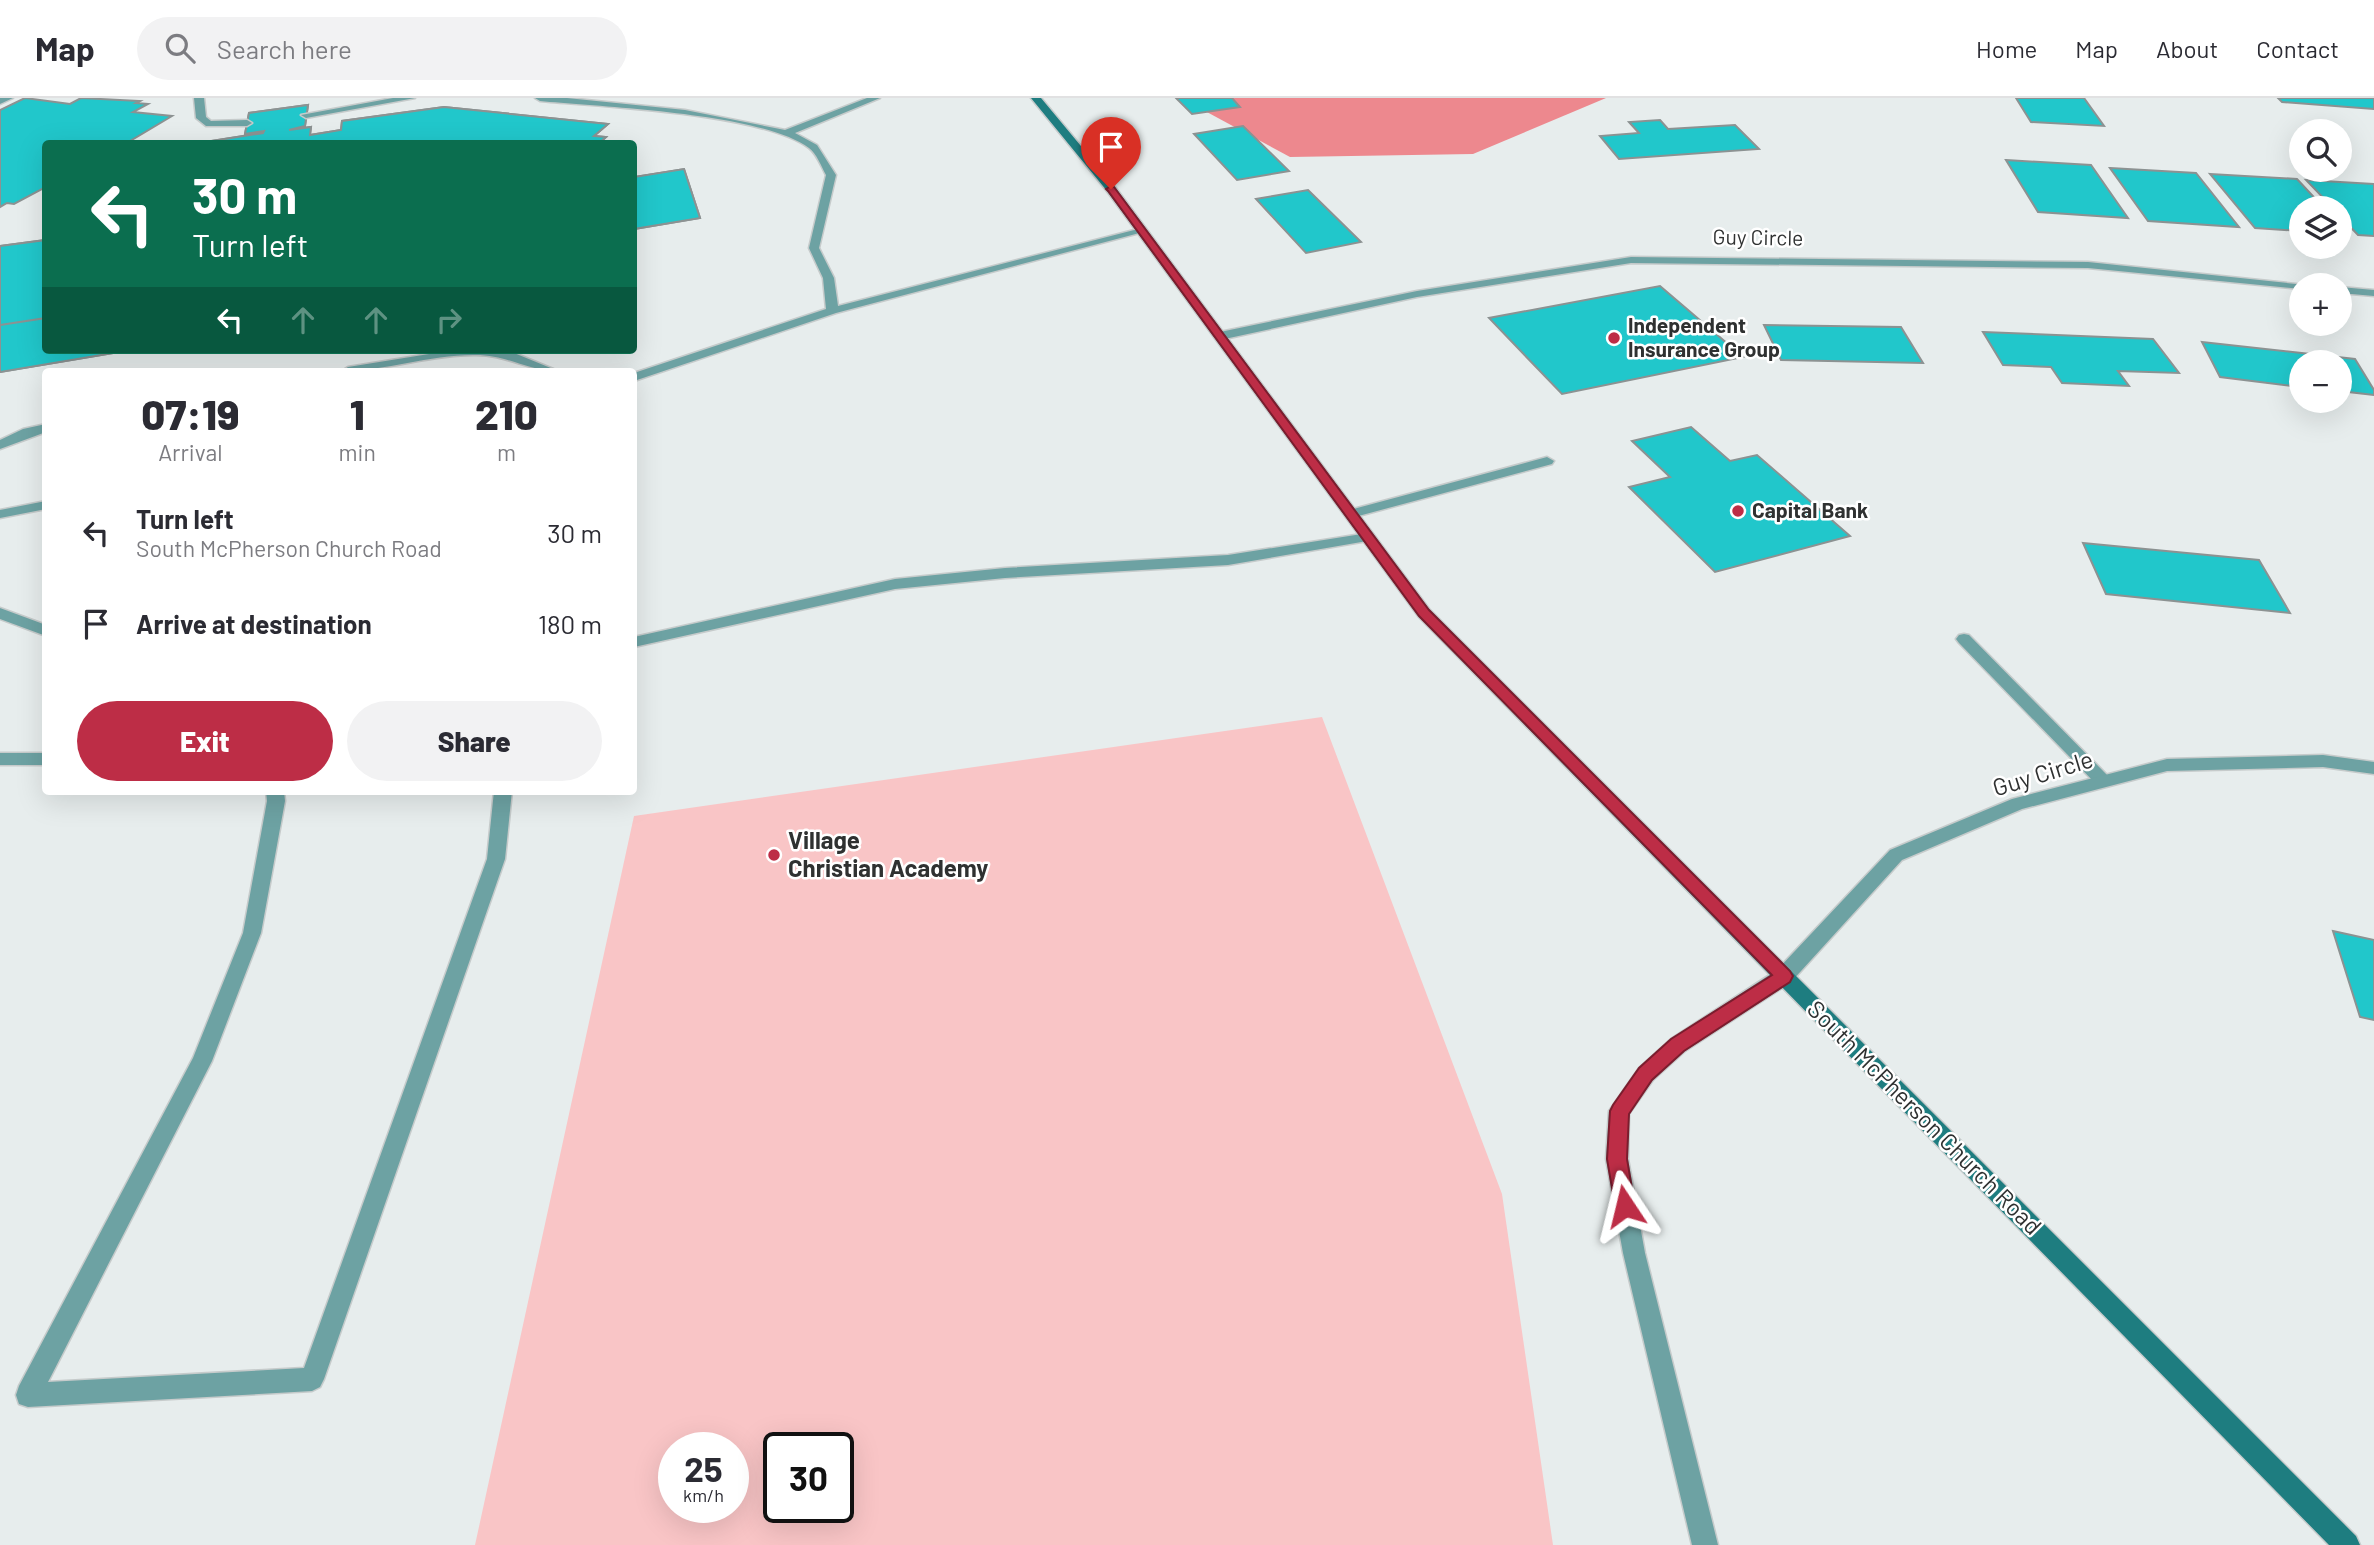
<!DOCTYPE html>
<meta charset="utf-8">
<style>
:root{--surface:#fff;--page:#f2f2f3;--text:#2b2b33;--muted:#7c7c81;--line:#e1e1e2;--accent:#bd2d46}
body{margin:0;font-family:Barlow,sans-serif;background:var(--page);color:var(--text);height:100vh;display:flex;flex-direction:column;font-size:26px;white-space:nowrap}
*{box-sizing:border-box;margin:0}
p{font-size:23px;color:var(--muted)}
.icon{flex:none;width:38px;height:38px;fill:none;stroke:currentColor;stroke-width:2;stroke-linecap:round;stroke-linejoin:round}
.map{position:relative;flex:1;overflow:hidden}
.drawer{position:absolute;left:42px;top:270px;width:595px;height:427px;display:flex;flex-direction:column;background:var(--surface);border-radius:7px;box-shadow:0 7px 28px #0002}
.drawer>*{flex:none}
.top-card{position:absolute;left:42px;top:42px;width:595px;height:214px;border-radius:7px;box-shadow:0 7px 28px #0002;background:#0b6e4f;color:#fff;overflow:hidden}
.controls{position:absolute;left:2289px;top:21px;display:grid;gap:14px}
.controls a{display:grid;place-items:center;width:63px;height:63px;border-radius:50%;background:var(--surface);box-shadow:0 7px 28px #0002;font-size:35px}
.speed{position:absolute;left:658px;top:1334px;display:flex;gap:14px;font-size:35px;font-weight:700;text-align:center}
.speed>*{display:grid;place-content:center;width:91px;height:91px;border-radius:50%;background:var(--surface);box-shadow:0 7px 28px #0002;line-height:1}
.speed small{font-size:18px;font-weight:400}
.speed .limit{border:4px solid #111;border-radius:10px;background:#fff;color:#111}
.pin{position:absolute;display:grid;place-items:center;width:60px;height:60px;color:#fff;margin:-72px -30px;border-radius:50% 50% 50% 0;rotate:-45deg;box-shadow:0 0 7px #0007}
.pin .icon{rotate:45deg}
.me{position:absolute;width:77px;margin:-38px;rotate:350deg;stroke-linejoin:round;filter:drop-shadow(0 0 5px #0008)}
.turn{display:flex;align-items:center;gap:24px;height:147px;padding:0 35px;font-size:32px}
.turn .icon{width:91px;height:91px;stroke-width:2.5}
.turn b{display:block;font-size:49px;line-height:60px}
.lanes{display:flex;align-items:center;height:66px;padding:0 35px;background:#0003;justify-content:center;gap:35px;direction:ltr}
.lanes .off{opacity:.35}
.eta{display:flex;justify-content:space-evenly;align-items:center;height:119px;text-align:center}
.eta b{font-size:42px;font-weight:800;line-height:49px}
.primary-button{display:flex;gap:14px;margin-top:auto;padding:14px 35px}
.primary-button a{flex:1;height:80px;border-radius:42px;background:var(--accent);color:#fff;font-size:28px;font-weight:800;line-height:80px;text-align:center}
.primary-button a+a{background:var(--page);color:var(--text)}
ul{padding:0;list-style:none}
li{display:flex;align-items:center;gap:21px;height:91px;padding:0 35px}
li div{flex:1}
li b{display:block;font-size:26px}
li em{font-style:normal}
header{display:flex;align-items:center;gap:42px;box-sizing:border-box;height:98px;padding:0 35px;background:var(--surface);border-bottom:2px solid var(--line)}
header strong{font-size:33px}
nav{display:flex;gap:38px;margin-inline-start:auto;font-size:24px}
.search{width:490px;height:63px;background:var(--page);display:flex;align-items:center;gap:18px;box-sizing:border-box;padding:0 24px;border-radius:38px;color:var(--muted);font-size:26px}
.map>svg:first-child{display:block}
</style>
<header>
<strong>Map</strong>
<div class="search"><svg class="icon" aria-label="search" viewBox="0 0 24 24"><circle cx="10" cy="10" r="6"/><path d="M15 15l6 6"/></svg>Search here</div>
<nav><a>Home</a><a>Map</a><a>About</a><a>Contact</a></nav>
</header>
<div class="map">
<svg width="2374" height="1447" viewBox="0 0 2374 1447">
<rect width="100%" height="100%" fill="#e7eded"/>
<path fill="#f9c5c6" fill-rule="evenodd" d="M1322 619 1502 1096 1553 1447H475L634 718ZM733 1349V1409H674V1349ZM838 1349V1409H779V1349Z"/>
<path fill="#ed888e" d="M1181 0H1606L1473 56 1290 59Z"/>
<g fill="#21c7cb" stroke="#8c9292" stroke-width="2">
<path d="M25 0 70 6 81 0 140 3 136 5 148 6 133 14 172 18 125 46H46V89L14 106 7 105 0 109V12Z"/>
<path d="M1176 0H1232L1240 9 1192 16Z"/>
<path d="M2016 0H2084L2104 28 2031 24Z"/>
<path d="M2278 0H2374V11L2282 4Z"/>
<path d="M308 7 305 28 289 32 311 29 310 37 341 32 342 23 444 9 608 26 594 38 606 39 598 46H211L212 43 263 35 264 33 245 36 249 15Z"/>
<path d="M308 7 305 28 289 32 311 29 310 37 341 32 342 23 444 9 608 26 594 38 606 39 598 46H211L212 43 263 35 264 33 245 36 249 15Z"/>
<path d="M1660 22 1668 31 1735 27 1759 51 1619 61 1600 38 1639 35 1629 24Z"/>
<path d="M1243 28 1289 73 1237 82 1194 36Z"/>
<path d="M2006 62 2091 67 2128 120 2038 114Z"/>
<path d="M2110 70 2196 75 2239 129 2148 123Z"/>
<path d="M684 71 700 120 634 131V79Z"/>
<path d="M684 71 700 120 634 131V79Z"/>
<path d="M2210 76 2297 81 2324 110H2301V133L2255 130Z"/>
<path d="M2306 82 2374 86V138L2358 137 2340 118V110H2333Z"/>
<path d="M1308 92 1361 144 1306 155 1256 101Z"/>
<path d="M46 142V185L0 192V148Z"/>
<path d="M46 142V252H131L0 274V148Z"/>
<path d="M1660 188 1743 259 1562 296 1489 220Z"/>
<path d="M46 220V252H131L0 274V227Z"/>
<path d="M1764 227 1901 229 1923 265 1781 262Z"/>
<path d="M1983 234 2153 241 2179 275 2118 273 2129 288 2062 285 2051 269 2003 267Z"/>
<path d="M2202 244 2355 261 2374 292V297L2340 293V264H2301V289L2220 279Z"/>
<path d="M1691 329 1730 363 1757 357 1850 438 1715 474 1629 389 1670 379 1632 343Z"/>
<path d="M2083 445 2259 462 2290 515 2106 496Z"/>
<path d="M2333 833 2374 842V922L2360 919Z"/>
</g>
<g fill="none" stroke-linecap="round" stroke-linejoin="round">
<defs>
<g id="lane">
<path d="M0 0H13L0 6Z"/>
<path d="M194 0H204L206 19 211 23 247 22 252 25 247 28H206L196 20Z"/>
<path d="M393 0H415L306 20 301 17Z"/>
<path d="M535 0H567L685 12 785 32 867 0H880L795 35 817 47 836 77 819 150 834 180 838 208 1142 130 1147 133 836 215 634 283V275L826 211 823 180 809 150 826 77C821 68 817 56 809 50 762 15 603 9 540 3Z"/>
<path d="M454 252H507L558 273C526 273 507 256 473 257 429 257 386 273 342 273L348 269Z"/>
<path d="M46 326V334L0 351V342L23 331Z"/>
<path d="M1547 359 1554 363 1552 366 1351 420 1344 416 1346 413Z"/>
<path d="M46 403V411L0 420V412Z"/>
<path d="M1368 435 1373 436V442L1228 467 1005 480 895 491 634 549V539L895 481 1005 470 1228 457Z"/>
<path d="M0 510 46 527V538L0 521Z"/>
<path d="M1964 536 1969 537 2109 679 2112 683 2109 687H2097L1959 545 1956 541 1959 537Z"/>
<rect x="0" y="655" width="46" height="12"/>
<path d="M266 693H284L285 703 261 835 212 963 48 1284 304 1270 487 761 494 693H512L505 761 324 1281 320 1289 312 1293 28 1309 19 1306 16 1297 19 1288 193 960 243 835 267 703Z"/>
</g>
<g id="street">
<path d="M1631 159 2088 164 2306 187H2301V191L2088 170 1631 165 1417 199 1220 242 1214 238 1220 234 1417 193Z"/>
<path d="M2340 189 2374 192V198L2340 195Z"/>
<path d="M2323 657 2374 664V676L2323 669 2167 673 2022 711 1902 762 1791 884 1685 953 1653 982 1629 1016 1628 1061 1645 1155 1718 1447H1692L1623 1155 1606 1061 1609 1013 1639 970 1671 941 1777 872 1890 752 2012 701 2167 661Z"/>
</g>
<path id="secondary" d="M1031 0H1041L1115 89 1429 511 2356 1438 2360 1447H2329L1419 519 1107 93Z"/>
</defs>
<use href="#lane" stroke="#c6cbcb" stroke-width="3"/>
<use href="#street" stroke="#c6cbcb" stroke-width="3"/>
<use href="#secondary" stroke="#c6cbcb" stroke-width="3"/>
<use href="#lane" fill="#6da2a3" fill-rule="evenodd"/>
<use href="#street" fill="#6da2a3" fill-rule="evenodd"/>
<use href="#secondary" fill="#1e7d80" fill-rule="evenodd"/>
</g>
<path fill="#bd2d46" stroke="#7b1d2e" stroke-width="2" d="M1111 88 1114 89 1429 512 1790 873 1793 878 1790 884 1684 953 1652 982 1629 1016 1627 1061 1635 1108 1632 1115 1625 1118 1618 1115 1615 1108 1607 1061 1610 1013 1613 1007 1639 970 1671 941 1772 877 1419 518 1108 93 1106 91Z"/>
<g fill="#bd2d46" stroke="#fff" stroke-width="2.5">
<circle cx="1614" cy="240" r="7"/>
<circle cx="1738" cy="413" r="7"/>
<circle cx="774" cy="757" r="7"/>
</g>
<g text-anchor="middle" stroke-width="5" stroke-linejoin="round" paint-order="stroke">
<g font-size="21" fill="#2f3131" stroke="#fff">
<text transform="translate(1758 140) rotate(1)" y="7">Guy Circle</text>
</g>
<g font-size="21" font-weight="bold" fill="#2f3131" stroke="#fff" text-anchor="start">
<text x="1628" y="235">Independent<tspan x="1628" dy="24">Insurance Group</tspan></text>
<text x="1752" y="420">Capital Bank</text>
</g>
<g font-size="24" fill="#2f3131" stroke="#fff">
<text transform="translate(2043 676) rotate(-17)" y="8">Guy Circle</text>
<text transform="translate(1924 1020) rotate(45)" y="8">South McPherson Church Road</text>
</g>
<g font-size="24" font-weight="bold" fill="#2f3131" stroke="#fff" text-anchor="start">
<text x="788" y="751">Village<tspan x="788" dy="28">Christian Academy</tspan></text>
</g>
</g>
</svg>
<div class="controls">
<a><svg class="icon" aria-label="search" viewBox="0 0 24 24"><circle cx="10" cy="10" r="6"/><path d="M15 15l6 6"/></svg></a>
<a><svg class="icon" aria-label="layers" viewBox="0 0 24 24"><path d="M12 4l9 5-9 5-9-5zM3 14l9 5 9-5"/></svg></a>
<a>+</a>
<a>−</a>
</div>
<div class="speed"><div>25<small>km/h</small></div><div class="limit">30</div></div>
<div class="pin" style="left:1111px;top:91px;background:#d93025"><svg class="icon" aria-label="arrive" viewBox="0 0 24 24"><path d="M6 21V4h12l-3 4 3 4H6"/></svg></div>
<svg class="me" style="left:1625px;top:1108px" viewBox="-20 -20 40 40"><path d="M0-17L14 15 0 8-14 15z" fill="#bd2d46" stroke="#fff" stroke-width="4"/></svg>
<div class="top-card">
<div class="turn"><svg class="icon" aria-label="left" viewBox="0 0 24 24"><path d="M17 20v-9H6M10 6l-5 5 5 5"/></svg><div><b>30 m</b>Turn left</div></div>
<div class="lanes"><svg class="icon" aria-label="left" viewBox="0 0 24 24"><path d="M17 20v-9H6M10 6l-5 5 5 5"/></svg><svg class="icon off" aria-label="ahead" viewBox="0 0 24 24"><path d="M12 20V5M6 11l6-6 6 6"/></svg><svg class="icon off" aria-label="ahead" viewBox="0 0 24 24"><path d="M12 20V5M6 11l6-6 6 6"/></svg><svg class="icon off" aria-label="right" viewBox="0 0 24 24"><path d="M7 20v-9h11M14 6l5 5-5 5"/></svg></div>
</div>
<section class="drawer">
<div class="eta">
<div><b>07:19</b><p>Arrival</p></div>
<div><b>1</b><p>min</p></div>
<div><b>210</b><p>m</p></div>
</div>
<ul>
<li><svg class="icon" aria-label="left" viewBox="0 0 24 24"><path d="M17 20v-9H6M10 6l-5 5 5 5"/></svg><div><b>Turn left</b><p>South McPherson Church Road</p></div><em>30 m</em></li>
<li><svg class="icon" aria-label="arrive" viewBox="0 0 24 24"><path d="M6 21V4h12l-3 4 3 4H6"/></svg><div><b>Arrive at destination</b></div><em>180 m</em></li>
</ul>
<div class="primary-button"><a>Exit</a><a>Share</a></div>
</section>
</div>
